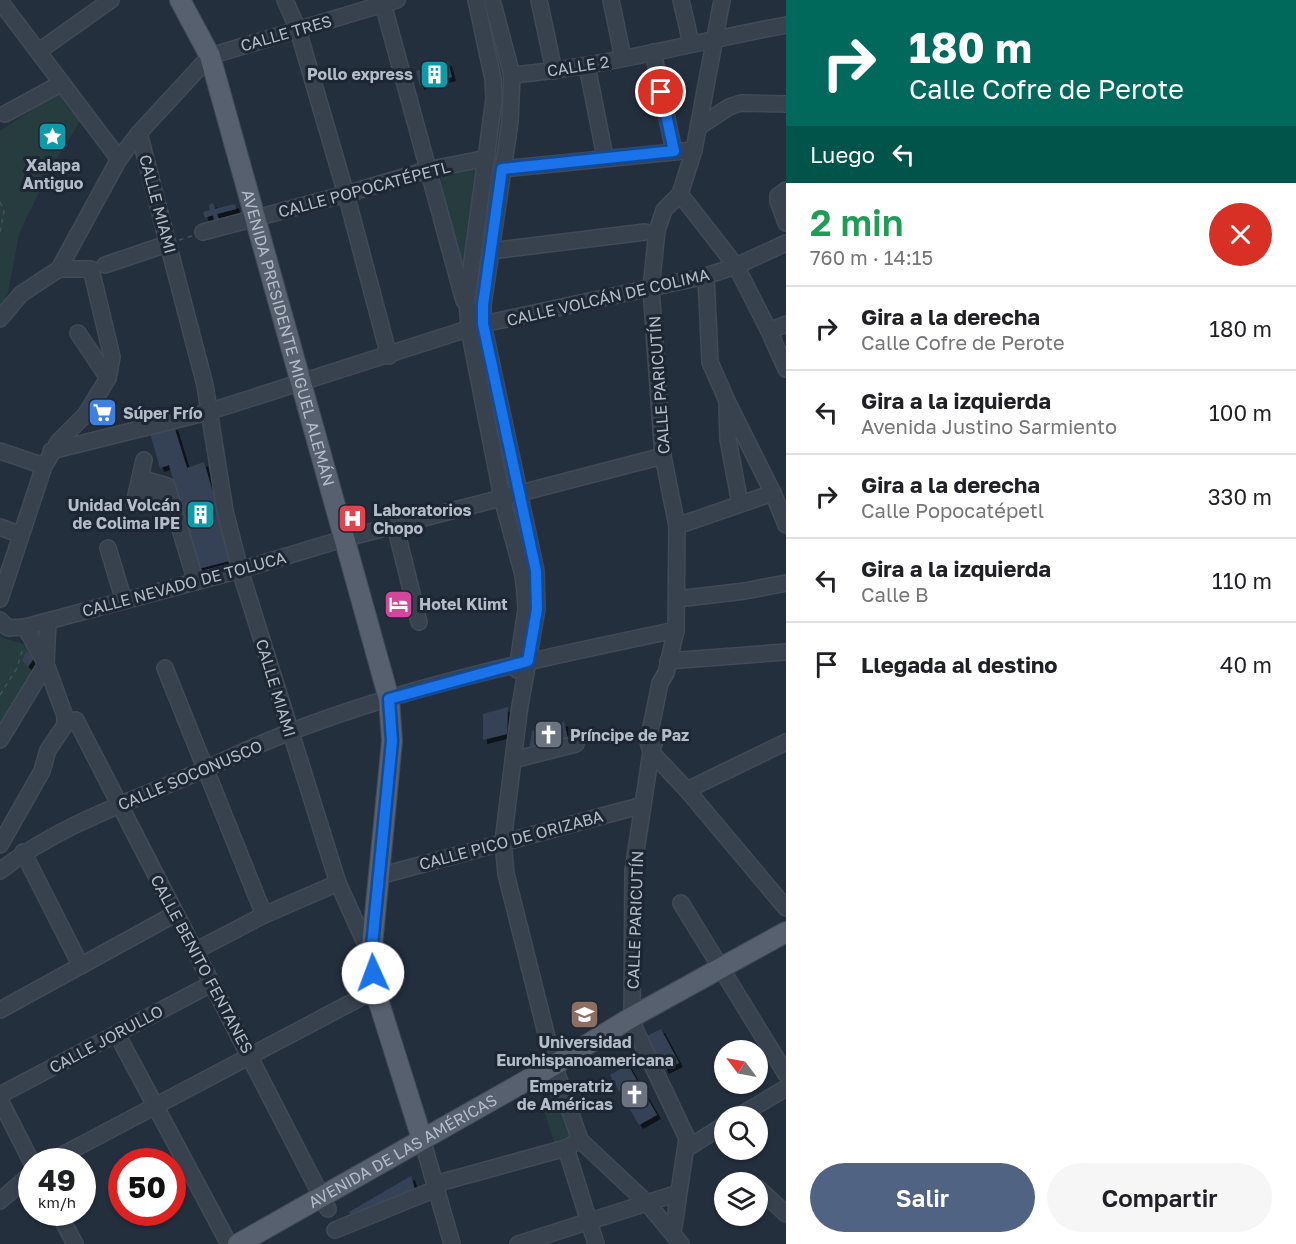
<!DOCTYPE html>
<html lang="es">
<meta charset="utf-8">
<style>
:root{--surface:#fff;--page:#f6f6f6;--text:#202124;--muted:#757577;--line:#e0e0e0;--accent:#506383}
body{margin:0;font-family:"Golos Text",sans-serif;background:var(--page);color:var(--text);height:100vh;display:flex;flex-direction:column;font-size:22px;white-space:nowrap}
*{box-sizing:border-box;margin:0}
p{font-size:20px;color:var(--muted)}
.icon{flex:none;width:33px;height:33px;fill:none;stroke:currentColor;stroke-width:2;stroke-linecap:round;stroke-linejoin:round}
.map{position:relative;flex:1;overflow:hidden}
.sheet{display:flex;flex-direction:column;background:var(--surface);width:510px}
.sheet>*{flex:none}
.hud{background:#00695c;color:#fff;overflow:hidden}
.needle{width:39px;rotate:302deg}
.fabs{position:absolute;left:714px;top:1040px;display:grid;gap:12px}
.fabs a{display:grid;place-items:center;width:54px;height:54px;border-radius:50%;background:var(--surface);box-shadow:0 2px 4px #0004;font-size:30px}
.speed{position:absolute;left:18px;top:1148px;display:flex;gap:12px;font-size:30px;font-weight:700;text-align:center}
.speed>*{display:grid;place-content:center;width:78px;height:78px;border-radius:50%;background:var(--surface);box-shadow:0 2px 4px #0004;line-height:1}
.speed small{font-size:15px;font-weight:400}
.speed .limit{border:9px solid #d22;background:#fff;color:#111}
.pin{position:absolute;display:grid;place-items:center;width:51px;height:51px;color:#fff;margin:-26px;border:3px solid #fff;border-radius:50%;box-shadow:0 2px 6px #0007}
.me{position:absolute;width:66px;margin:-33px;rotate:358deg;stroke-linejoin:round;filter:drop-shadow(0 0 4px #0008)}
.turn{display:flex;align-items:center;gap:21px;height:126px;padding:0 24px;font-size:27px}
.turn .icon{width:78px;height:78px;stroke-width:2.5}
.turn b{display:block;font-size:42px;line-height:51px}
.then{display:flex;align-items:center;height:57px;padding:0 24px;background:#0003;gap:12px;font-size:22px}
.round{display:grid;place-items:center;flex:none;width:63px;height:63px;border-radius:32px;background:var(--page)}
.headline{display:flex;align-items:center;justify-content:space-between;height:102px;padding:0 24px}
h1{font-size:36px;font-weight:600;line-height:45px;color:#1e9e55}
.button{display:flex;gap:12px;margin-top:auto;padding:12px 24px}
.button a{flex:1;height:69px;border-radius:36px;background:var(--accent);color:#fff;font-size:24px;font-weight:600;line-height:69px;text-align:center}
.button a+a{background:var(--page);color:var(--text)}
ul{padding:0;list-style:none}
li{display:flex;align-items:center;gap:18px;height:84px;padding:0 24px;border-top:2px solid var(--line)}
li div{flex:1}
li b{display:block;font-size:22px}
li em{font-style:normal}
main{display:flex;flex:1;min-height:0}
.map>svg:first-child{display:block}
</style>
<main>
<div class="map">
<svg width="786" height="1244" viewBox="0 0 786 1244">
<defs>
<filter id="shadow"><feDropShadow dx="4" dy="4" stdDeviation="0" flood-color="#0009"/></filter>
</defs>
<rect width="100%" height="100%" fill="#242f3e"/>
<g fill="#263c3f">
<path d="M482 0H486L507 84 498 169 478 283 472 282 497 118Z"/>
<path d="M59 92 81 120 51 167 19 234 8 293 0 311V131Z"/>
<path d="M480 167 464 286 439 171Z"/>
<path d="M0 636C14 643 24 641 36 652L33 671 0 725Z"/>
<path d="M556 1091 574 1137 555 1145 541 1101Z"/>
</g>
<g fill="#364354" filter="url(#shadow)">
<path d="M448 62 452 77 420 86 416 71Z"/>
<path d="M213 203 215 209 235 204 236 209 217 214 219 219 214 220 213 215 205 218 203 212 210 210 209 205Z"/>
<path d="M174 426 187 468 204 462 233 560 198 569 169 465 160 468 150 433Z"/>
<path d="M27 651 34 658 28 667 22 660Z"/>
<path d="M508 707 507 734 483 740V714Z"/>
<path d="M564 722 568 739 529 750 532 731Z"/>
<path d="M661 1029 679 1063 665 1070 647 1036Z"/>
<path d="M628 1065 657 1115 639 1125 610 1075Z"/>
<path d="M411 1176 416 1193 352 1219 349 1212Z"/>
</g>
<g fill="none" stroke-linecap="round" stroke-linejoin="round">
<defs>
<g id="minor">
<path d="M285 0 298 30 346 194 389 356"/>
<path d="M382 0 464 301"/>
<path d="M476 0 493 79 494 99 467 298 469 329 502 498 523 575 525 592 526 609 517 670"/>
<path d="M492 0 512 75 510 122 483 305V324L536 571 537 609 519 712 503 842 506 874 554 1065 580 1140 647 1203 681 1244"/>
<path d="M539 0 554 71"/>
<path d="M611 0 623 58"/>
<path d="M681 0 691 43"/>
<path d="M0 1 119 159"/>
<path d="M39 51 111 0"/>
<path d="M653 52 674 151"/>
<path d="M587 66 605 157"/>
<path d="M512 75C604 67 695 42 786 25"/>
<path d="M5 114 62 83"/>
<path d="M700 126 729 107 741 103 786 104"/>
<path d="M139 133 205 385 225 511 240 570 338 883 371 956"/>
<path d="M502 169 694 150"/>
<path d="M786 190 778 196V201L786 223"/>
<path d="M680 194 736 266 769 331 786 369"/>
<path d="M203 232 346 194 427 170 487 158"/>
<path d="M491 251 645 232"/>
<path d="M105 265 167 244"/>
<path d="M706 276 710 362 727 401 773 493 786 525"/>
<path d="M0 319 21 294 59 269 119 159 139 133 210 56 397 0"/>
<path d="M769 331 786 324"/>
<path d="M78 333 108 378"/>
<path d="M727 406 728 439 740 504"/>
<path d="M0 451 44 466"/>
<path d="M51 451 208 412 483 324 706 276 736 266 786 243"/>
<path d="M140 478 167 486 196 582"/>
<path d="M137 492 172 501"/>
<path d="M134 504 144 460"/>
<path d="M395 525 419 622"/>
<path d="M677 526 773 493"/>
<path d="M0 527 21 535"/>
<path d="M108 548 124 601"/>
<path d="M0 599 44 466 59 441 86 414 108 378 112 357 91 269H59"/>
<path d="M677 599 745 591 786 583"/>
<path d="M0 620 8 628 25 627 240 570 343 539 663 456"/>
<path d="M668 661 786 652"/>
<path d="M165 668 264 915"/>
<path d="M76 720 328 1209"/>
<path d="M0 740 46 664 48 621"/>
<path d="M654 744 651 752 633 871 632 1017 635 1029 687 1138 673 1233"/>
<path d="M651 752 648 742 660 683 666 673 676 630 677 526 663 456 651 288 657 231 664 210 680 194 694 150 722 0"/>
<path d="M651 752 687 790 786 908"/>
<path d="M513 760 576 744"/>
<path d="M687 790 786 742"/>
<path d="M0 845 42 771 48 750 65 725V716L46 664 25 627"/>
<path d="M23 852 81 966"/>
<path d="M0 871C53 829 120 805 182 779 218 764 253 746 290 732 414 684 546 657 676 630"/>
<path d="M379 876 643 805"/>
<path d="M681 903 786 1074"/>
<path d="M195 951 264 915 338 883"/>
<path d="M0 1010 175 914"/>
<path d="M117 1034 229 1244"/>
<path d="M0 1095 211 984"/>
<path d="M0 1100 32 1163"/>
<path d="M739 1116 786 1088"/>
<path d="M422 1139 452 1244"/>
<path d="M566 1148 596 1244"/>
<path d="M686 1149 724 1125"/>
<path d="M51 1161 375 990"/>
<path d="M435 1184 566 1148 580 1140"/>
<path d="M758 1188 786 1214"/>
<path d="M0 1201 32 1173"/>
<path d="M58 1212 75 1244"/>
<path d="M335 1230 436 1189"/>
<path d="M518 1244 678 1193"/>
</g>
<g id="major">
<path id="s1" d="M180 0 210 56 389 699 392 741 371 956 375 990 422 1139"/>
<path id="s2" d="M238 1244 554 1065 632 1017 786 932"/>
</g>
</defs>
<use href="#minor" stroke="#414a57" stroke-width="18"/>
<use href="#major" stroke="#414a57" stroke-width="22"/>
<g stroke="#3f5557" stroke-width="1.5" stroke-dasharray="4.5 4.5" stroke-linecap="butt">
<path d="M0 202 4 211 0 233"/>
<path d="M179 240 192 236"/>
<path d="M0 695 17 668 23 648"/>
</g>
<use href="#minor" stroke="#38414e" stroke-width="15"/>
<use href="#major" stroke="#56606e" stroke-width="20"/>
</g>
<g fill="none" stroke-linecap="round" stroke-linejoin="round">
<defs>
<path id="route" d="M373 973 371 956 392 741 389 699 528 661 537 609 536 571 483 324V305L502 169 674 151 661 92"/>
</defs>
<use href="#route" stroke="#114b97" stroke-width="15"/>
<use href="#route" stroke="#1a73e8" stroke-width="10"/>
</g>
<defs>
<symbol id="building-square" viewBox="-11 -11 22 22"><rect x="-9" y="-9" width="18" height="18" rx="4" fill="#0f9aa8" stroke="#1d2633"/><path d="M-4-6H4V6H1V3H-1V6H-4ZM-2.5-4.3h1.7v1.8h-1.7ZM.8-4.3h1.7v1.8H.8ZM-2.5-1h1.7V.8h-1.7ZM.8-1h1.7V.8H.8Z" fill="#fff"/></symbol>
<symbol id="sight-square" viewBox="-11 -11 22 22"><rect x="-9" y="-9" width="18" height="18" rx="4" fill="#0f9aa8" stroke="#1d2633"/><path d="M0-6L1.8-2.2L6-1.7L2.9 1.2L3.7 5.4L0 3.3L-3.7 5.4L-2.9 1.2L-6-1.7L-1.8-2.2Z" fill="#fff"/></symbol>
<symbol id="supermarket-square" viewBox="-11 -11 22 22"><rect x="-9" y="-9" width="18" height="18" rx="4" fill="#3f7fe0" stroke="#1d2633"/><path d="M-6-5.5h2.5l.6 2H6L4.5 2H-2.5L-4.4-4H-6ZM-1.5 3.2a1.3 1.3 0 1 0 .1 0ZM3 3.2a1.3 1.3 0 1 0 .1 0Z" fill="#fff"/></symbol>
<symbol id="hospital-square" viewBox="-11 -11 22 22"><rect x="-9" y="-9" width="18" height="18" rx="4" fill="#e0444e" stroke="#1d2633"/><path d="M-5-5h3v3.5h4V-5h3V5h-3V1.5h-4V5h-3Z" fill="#fff"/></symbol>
<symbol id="hotel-square" viewBox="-11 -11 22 22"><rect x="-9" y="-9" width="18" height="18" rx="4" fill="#d1479c" stroke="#1d2633"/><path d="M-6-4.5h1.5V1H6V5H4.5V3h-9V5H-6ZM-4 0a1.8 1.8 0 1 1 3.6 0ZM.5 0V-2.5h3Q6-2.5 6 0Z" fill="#fff"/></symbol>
<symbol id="church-square" viewBox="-11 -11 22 22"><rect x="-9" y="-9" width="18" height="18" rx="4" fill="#6b7280" stroke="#1d2633"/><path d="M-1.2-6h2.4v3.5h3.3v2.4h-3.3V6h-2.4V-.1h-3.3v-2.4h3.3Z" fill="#fff"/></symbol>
<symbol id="university-square" viewBox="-11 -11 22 22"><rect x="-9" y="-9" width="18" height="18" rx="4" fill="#8d6e63" stroke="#1d2633"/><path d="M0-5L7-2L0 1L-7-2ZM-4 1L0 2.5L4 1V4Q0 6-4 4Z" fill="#fff"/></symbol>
</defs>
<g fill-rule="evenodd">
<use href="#building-square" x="418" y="58" width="33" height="33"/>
<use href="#sight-square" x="36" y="120" width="33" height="33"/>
<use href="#supermarket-square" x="86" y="396" width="33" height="33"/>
<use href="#building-square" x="184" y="498" width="33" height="33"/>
<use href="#hospital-square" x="336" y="502" width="33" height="33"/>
<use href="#hotel-square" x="382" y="588" width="33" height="33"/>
<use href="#church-square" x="532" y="718" width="33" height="33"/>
<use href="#university-square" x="568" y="998" width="33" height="33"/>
<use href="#church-square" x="618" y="1078" width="33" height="33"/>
</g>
<g text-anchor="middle" stroke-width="6" stroke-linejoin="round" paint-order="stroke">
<g font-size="16" fill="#b4bcc9" stroke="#1d2633">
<text transform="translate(286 33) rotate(-16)" y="6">CALLE TRES</text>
<text transform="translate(578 66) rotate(-9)" y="6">CALLE 2</text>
<text transform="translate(364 189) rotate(-15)" y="6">CALLE POPOCATÉPETL</text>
<text transform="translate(158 204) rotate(75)" y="6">CALLE MIAMI</text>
<text transform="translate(608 297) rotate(-13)" y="6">CALLE VOLCÁN DE COLIMA</text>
<text dy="6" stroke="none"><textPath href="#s1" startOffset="356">AVENIDA PRESIDENTE MIGUEL ALEMÁN</textPath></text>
<text transform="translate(659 385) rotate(-94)" y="6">CALLE PARICUTÍN</text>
<text transform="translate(184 584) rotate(-15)" y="6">CALLE NEVADO DE TOLUCA</text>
<text transform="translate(276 688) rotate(73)" y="6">CALLE MIAMI</text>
<text transform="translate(190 775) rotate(-23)" y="6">CALLE SOCONUSCO</text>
<text transform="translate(511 840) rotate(-15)" y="6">CALLE PICO DE ORIZABA</text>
<text transform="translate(635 920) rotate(-88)" y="6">CALLE PARICUTÍN</text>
<text transform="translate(202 964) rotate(62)" y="6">CALLE BENITO FENTANES</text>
<text transform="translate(106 1039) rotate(-28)" y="6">CALLE JORULLO</text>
<text dy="6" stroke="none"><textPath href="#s2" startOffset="189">AVENIDA DE LAS AMÉRICAS</textPath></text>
</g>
<g font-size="16" font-weight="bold" fill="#b4bcc9" stroke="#1d2633" text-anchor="start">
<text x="413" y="80" text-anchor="end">Pollo express</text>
<text x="53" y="171" text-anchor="middle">Xalapa<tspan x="53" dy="18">Antiguo</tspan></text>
<text x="123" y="419">Súper Frío</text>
<text x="180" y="511" text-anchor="end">Unidad Volcán<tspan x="180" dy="18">de Colima IPE</tspan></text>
<text x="373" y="516">Laboratorios<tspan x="373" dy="18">Chopo</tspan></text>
<text x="419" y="610">Hotel Klimt</text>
<text x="570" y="741">Príncipe de Paz</text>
<text x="585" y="1048" text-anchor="middle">Universidad<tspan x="585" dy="18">Eurohispanoamericana</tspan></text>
<text x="613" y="1092" text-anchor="end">Emperatriz<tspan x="613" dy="18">de Américas</tspan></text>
</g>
</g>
</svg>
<div class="fabs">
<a><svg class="needle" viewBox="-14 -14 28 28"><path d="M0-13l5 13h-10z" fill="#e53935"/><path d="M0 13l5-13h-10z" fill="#757577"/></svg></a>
<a><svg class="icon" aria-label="search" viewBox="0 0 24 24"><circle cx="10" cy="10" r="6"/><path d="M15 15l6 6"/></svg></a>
<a><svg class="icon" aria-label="layers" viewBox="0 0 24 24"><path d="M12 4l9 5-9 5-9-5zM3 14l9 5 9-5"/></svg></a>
</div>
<div class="speed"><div>49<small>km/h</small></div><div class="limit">50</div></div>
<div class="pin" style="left:661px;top:92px;background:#d93025"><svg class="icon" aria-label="arrive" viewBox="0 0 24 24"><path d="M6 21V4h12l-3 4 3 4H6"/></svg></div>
<svg class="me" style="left:373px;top:973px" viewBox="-20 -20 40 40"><circle r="19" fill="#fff"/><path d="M0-13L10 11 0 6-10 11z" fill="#1a73e8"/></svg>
</div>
<section class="sheet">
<div class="hud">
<div class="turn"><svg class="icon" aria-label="right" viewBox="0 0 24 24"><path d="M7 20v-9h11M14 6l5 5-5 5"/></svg><div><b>180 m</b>Calle Cofre de Perote</div></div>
<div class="then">Luego<svg class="icon" aria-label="left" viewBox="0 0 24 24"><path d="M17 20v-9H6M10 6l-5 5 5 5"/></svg></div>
</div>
<div class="headline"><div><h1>2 min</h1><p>760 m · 14:15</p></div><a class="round" style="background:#d93025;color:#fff"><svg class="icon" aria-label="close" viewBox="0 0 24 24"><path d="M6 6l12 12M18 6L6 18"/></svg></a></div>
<ul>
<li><svg class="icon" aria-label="right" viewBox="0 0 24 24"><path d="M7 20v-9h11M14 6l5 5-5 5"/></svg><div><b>Gira a la derecha</b><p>Calle Cofre de Perote</p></div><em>180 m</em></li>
<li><svg class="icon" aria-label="left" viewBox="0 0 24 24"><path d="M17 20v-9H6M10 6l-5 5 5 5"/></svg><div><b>Gira a la izquierda</b><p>Avenida Justino Sarmiento</p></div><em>100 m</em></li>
<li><svg class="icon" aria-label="right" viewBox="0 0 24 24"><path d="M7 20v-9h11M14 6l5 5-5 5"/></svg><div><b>Gira a la derecha</b><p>Calle Popocatépetl</p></div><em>330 m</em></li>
<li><svg class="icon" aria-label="left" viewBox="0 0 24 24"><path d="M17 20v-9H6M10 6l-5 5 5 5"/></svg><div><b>Gira a la izquierda</b><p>Calle B</p></div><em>110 m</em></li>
<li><svg class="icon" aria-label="arrive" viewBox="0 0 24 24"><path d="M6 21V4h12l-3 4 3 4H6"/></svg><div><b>Llegada al destino</b></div><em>40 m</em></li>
</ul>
<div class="button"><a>Salir</a><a>Compartir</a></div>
</section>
</main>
